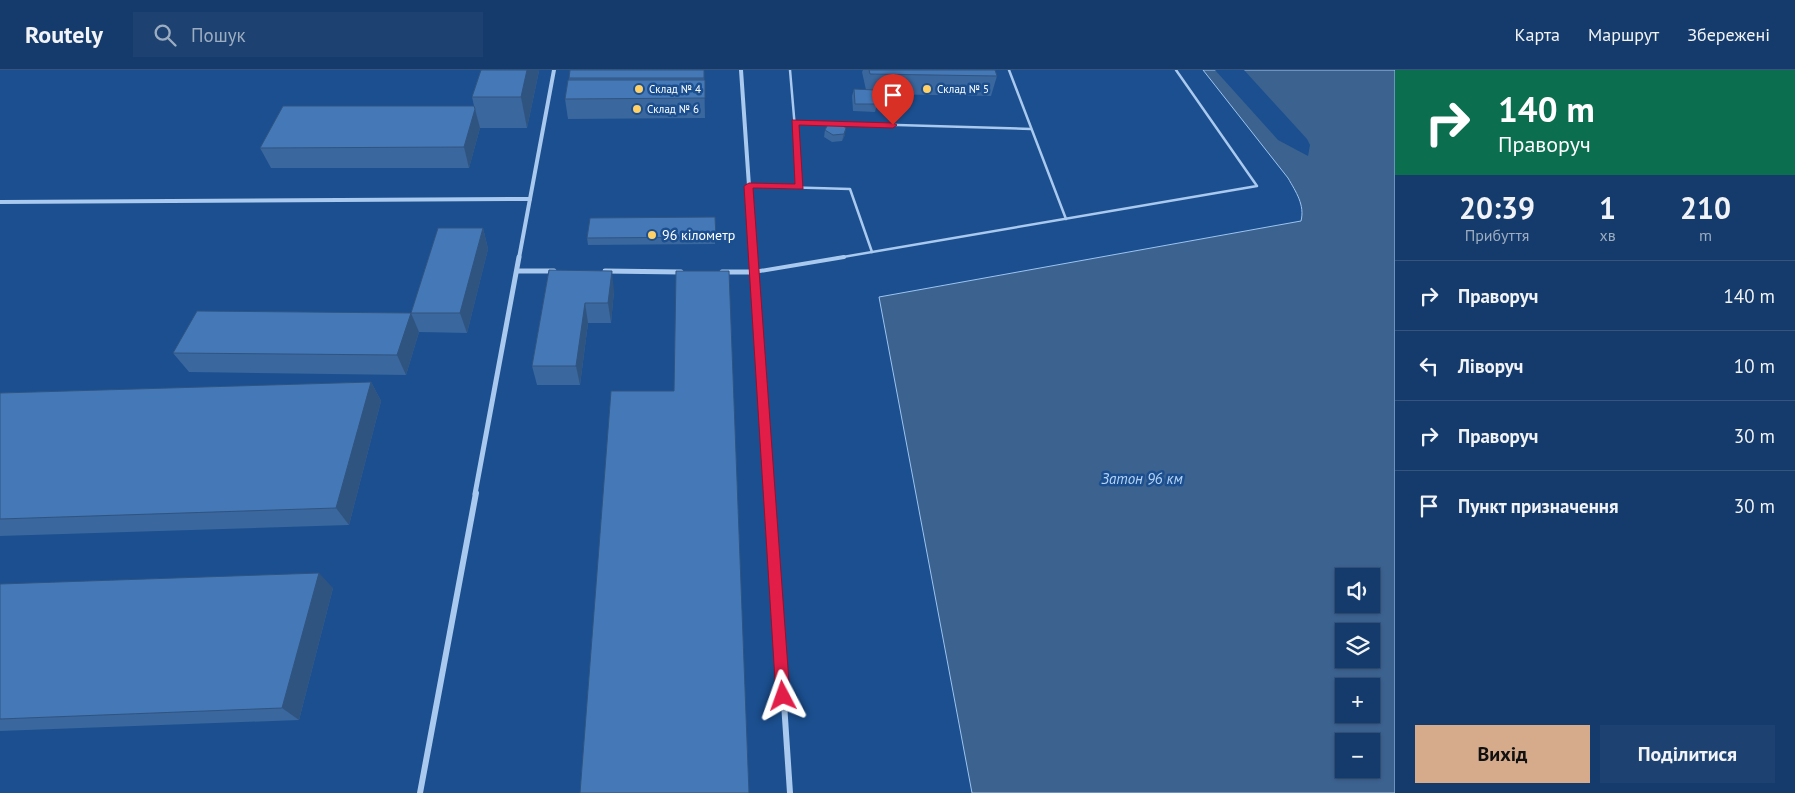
<!DOCTYPE html>
<html lang="uk">
<meta charset="utf-8">
<style>
:root{--surface:#143b6b;--page:#1d4271;--text:#f1f3f6;--muted:#9dadc1;--line:#33557e;--accent:#d6ab8b}
body{margin:0;font-family:"PT Sans",sans-serif;background:var(--page);color:var(--text);height:100vh;display:flex;flex-direction:column;font-size:19px;white-space:nowrap}
*{box-sizing:border-box;margin:0}
p{font-size:16px;color:var(--muted)}
.icon{flex:none;width:28px;height:28px;fill:none;stroke:currentColor;stroke-width:2;stroke-linecap:round;stroke-linejoin:round}
.map{position:relative;flex:1;overflow:hidden}
.side{display:flex;flex-direction:column;background:var(--surface);width:400px}
.side>*{flex:none}
.banner{background:#0b6e4f;color:#fff;overflow:hidden}
.buttons{position:absolute;left:1335px;top:498px;display:grid;gap:10px}
.buttons a{display:grid;place-items:center;width:45px;height:45px;border-radius:0px;background:var(--surface);box-shadow:0 1px 4px #0004,0 0 0 1px var(--line);font-size:25px}
.pin{position:absolute;display:grid;place-items:center;width:42px;height:42px;color:#fff;margin:-51px -21px;border-radius:50% 50% 50% 0;rotate:-45deg;box-shadow:0 0 5px #0007}
.pin .icon{rotate:45deg}
.me{position:absolute;width:55px;margin:-28px;rotate:356deg;stroke-linejoin:round;filter:drop-shadow(0 0 4px #0008)}
.turn{display:flex;align-items:center;gap:18px;height:105px;padding:0 20px;font-size:22px}
.turn .icon{width:65px;height:65px;stroke-width:2.5}
.turn b{display:block;font-size:35px;line-height:42px}
.eta{display:flex;justify-content:space-evenly;align-items:center;height:85px;text-align:center}
.eta b{font-size:30px;font-weight:700;line-height:35px}
.action{display:flex;gap:10px;margin-top:auto;padding:10px 20px}
.action a{flex:1;height:58px;border-radius:0px;background:var(--accent);color:#111;font-size:20px;font-weight:700;line-height:58px;text-align:center}
.action a+a{background:var(--page);color:var(--text)}
ul{padding:0;list-style:none}
li{display:flex;align-items:center;gap:15px;height:70px;padding:0 20px;border-top:1px solid var(--line)}
li div{flex:1}
li b{display:block;font-size:19px}
li em{font-style:normal}
header{display:flex;align-items:center;gap:30px;box-sizing:border-box;height:70px;padding:0 25px;background:var(--surface);border-bottom:1px solid var(--line)}
header strong{font-size:24px}
nav{display:flex;gap:28px;margin-inline-start:auto;font-size:18px}
.search{width:350px;height:45px;background:var(--page);display:flex;align-items:center;gap:12px;box-sizing:border-box;padding:0 18px;border-radius:0px;color:var(--muted);font-size:19px}
main{display:flex;flex:1;min-height:0}
.map>svg:first-child{display:block}
</style>
<header>
<strong>Routely</strong>
<div class="search"><svg class="icon" aria-label="search" viewBox="0 0 24 24"><circle cx="10" cy="10" r="6"/><path d="M15 15l6 6"/></svg>Пошук</div>
<nav><a>Карта</a><a>Маршрут</a><a>Збережені</a></nav>
</header>
<main>
<div class="map">
<svg width="1395" height="723" viewBox="0 0 1395 723">
<rect width="100%" height="100%" fill="#1b4f8f"/>
<path fill="#3c6290" stroke="#9cc4f0" fill-rule="evenodd" d="M1203 0H1395V723H972L879 227 1301 151C1305 135 1296 122 1288 108ZM1344 506H1371V534H1344ZM1344 561H1371V589H1344ZM1344 616H1371V644H1344ZM1344 671H1371V699H1344Z"/>
<path fill="#1b4f8f" d="M1215 0H1244L1307 69 1310 75 1308 86 1278 70Z"/>
<g fill="none" stroke-linecap="round" stroke-linejoin="round">
<g stroke="#a9c9ee" stroke-width="2.5">
<path d="M790 0 800 117"/>
<path d="M1009 0 1066 149"/>
<path d="M794 52 1031 59"/>
<path d="M749 116 850 119 872 182"/>
<path d="M837 188 1257 116 1176 0"/>
</g>
<path stroke="#a9c9ee" stroke-width="4" d="M754 202 844 187"/>
<g stroke="#a9c9ee" stroke-width="4">
<path d="M741 0 754 188"/>
<path d="M0 132 530 129"/>
<path d="M519 188 554 0"/>
</g>
<g stroke="#a9c9ee" stroke-width="5">
<path d="M754 187 770 424"/>
<path d="M517 201H554"/>
<path d="M605 201 681 202"/>
<path d="M722 202H754"/>
<path d="M475 424 519 187"/>
</g>
<g stroke="#a9c9ee" stroke-width="6">
<path d="M770 423 790 723"/>
<path d="M420 723 476 423"/>
</g>
</g>
<g fill="#3a679d">
<path d="M481 0H539V1L527 58H480L469 98H271L260 78 474 36 472 27Z"/>
<path d="M704 0 705 48 568 49 565 29 569 8Z"/>
<path d="M863 0H995L997 6 991 26 876 24 877 34 875 42 853 41 852 26 854 19 866 20 862 2Z"/>
<path d="M839 53 845 65 842 71 832 72 824 67 825 60Z"/>
<path d="M715 147V174L588 175 587 168Z"/>
<path d="M483 158 488 179 467 263 419 262 406 305 189 302 173 283 411 243Z"/>
<path d="M549 200 614 221 611 253H588L580 315H537L532 296Z"/>
<path d="M371 312 381 331 349 455 0 466V323Z"/>
<path d="M0 514 333 518 299 650 0 661Z"/>
</g>
<g fill="#305480">
<path d="M527 0H539V1L527 58 521 27Z"/>
<path d="M475 39 480 58 469 98 464 77Z"/>
<path d="M846 58 845 65 842 71 844 64Z"/>
<path d="M483 158 488 179 467 263 460 243Z"/>
<path d="M612 201 614 221 611 253 608 233Z"/>
<path d="M585 233 588 253 580 315 576 296Z"/>
<path d="M411 243 419 262 406 305 397 285Z"/>
<path d="M371 312 381 331 349 455 336 438Z"/>
<path d="M319 503 333 518 299 650 282 638Z"/>
</g>
<g fill="#4478b7" stroke="#305480">
<path d="M481 0H527L521 27H472Z"/>
<path d="M570 0H704V8H569Z"/>
<path d="M869 0H995L997 6 870 4Z"/>
<path d="M568 10H705V28L565 29Z"/>
<path d="M854 19 875 20 877 34H855Z"/>
<path d="M283 36H474L475 39 464 77 260 78Z"/>
<path d="M839 53 846 58 844 64 833 65 825 60 828 54Z"/>
<path d="M715 147 716 167 587 168 590 148Z"/>
<path d="M438 158H483L460 243H411L397 285 173 283 197 241 411 243Z"/>
<path d="M549 200 612 201 608 233H585L576 296H532Z"/>
<path d="M676 201H729L749 723H580L611 321H674Z"/>
<path d="M371 312 336 438 0 449V323Z"/>
<path d="M319 503 282 638 0 649V514Z"/>
</g>
<path fill="#e11d48" stroke="#92132f" d="M792 50 893 53 897 55 893 58 799 55 803 119 753 118 790 626 788 632 783 634 778 632 776 626 744 116 749 113 795 114Z"/>
<g fill="#ffd166" stroke="#1b4f8f" stroke-width="2">
<circle cx="639" cy="19" r="5"/>
<circle cx="927" cy="19" r="5"/>
<circle cx="637" cy="39" r="5"/>
<circle cx="652" cy="165" r="5"/>
</g>
<g text-anchor="middle" stroke-width="5" stroke-linejoin="round" paint-order="stroke">
<g font-size="11" fill="#fff" stroke="#1b4f8f" text-anchor="start">
<text x="649" y="23">Склад № 4</text>
<text x="937" y="23">Склад № 5</text>
<text x="647" y="43">Склад № 6</text>
</g>
<g font-size="14" fill="#fff" stroke="#1b4f8f" text-anchor="start">
<text x="662" y="170">96 кілометр</text>
</g>
<g font-size="15" font-style="italic" fill="#b5d3f5" stroke="#1b4f8f">
<text x="1142" y="414">Затон 96 км</text>
</g>
</g>
</svg>
<div class="buttons">
<a><svg class="icon" aria-label="sound" viewBox="0 0 24 24"><path d="M4 9h4l5-4v14l-5-4H4zM17 9q2 3 0 6"/></svg></a>
<a><svg class="icon" aria-label="layers" viewBox="0 0 24 24"><path d="M12 4l9 5-9 5-9-5zM3 14l9 5 9-5"/></svg></a>
<a>+</a>
<a>−</a>
</div>
<div class="pin" style="left:893px;top:55px;background:#d93025"><svg class="icon" aria-label="arrive" viewBox="0 0 24 24"><path d="M6 21V4h12l-3 4 3 4H6"/></svg></div>
<svg class="me" style="left:783px;top:626px" viewBox="-20 -20 40 40"><path d="M0-17L14 15 0 8-14 15z" fill="#e11d48" stroke="#fff" stroke-width="4"/></svg>
</div>
<section class="side">
<div class="banner">
<div class="turn"><svg class="icon" aria-label="right" viewBox="0 0 24 24"><path d="M7 20v-9h11M14 6l5 5-5 5"/></svg><div><b>140 m</b>Праворуч</div></div>
</div>
<div class="eta">
<div><b>20:39</b><p>Прибуття</p></div>
<div><b>1</b><p>хв</p></div>
<div><b>210</b><p>m</p></div>
</div>
<ul>
<li><svg class="icon" aria-label="right" viewBox="0 0 24 24"><path d="M7 20v-9h11M14 6l5 5-5 5"/></svg><div><b>Праворуч</b></div><em>140 m</em></li>
<li><svg class="icon" aria-label="left" viewBox="0 0 24 24"><path d="M17 20v-9H6M10 6l-5 5 5 5"/></svg><div><b>Ліворуч</b></div><em>10 m</em></li>
<li><svg class="icon" aria-label="right" viewBox="0 0 24 24"><path d="M7 20v-9h11M14 6l5 5-5 5"/></svg><div><b>Праворуч</b></div><em>30 m</em></li>
<li><svg class="icon" aria-label="arrive" viewBox="0 0 24 24"><path d="M6 21V4h12l-3 4 3 4H6"/></svg><div><b>Пункт призначення</b></div><em>30 m</em></li>
</ul>
<div class="action"><a>Вихід</a><a>Поділитися</a></div>
</section>
</main>
